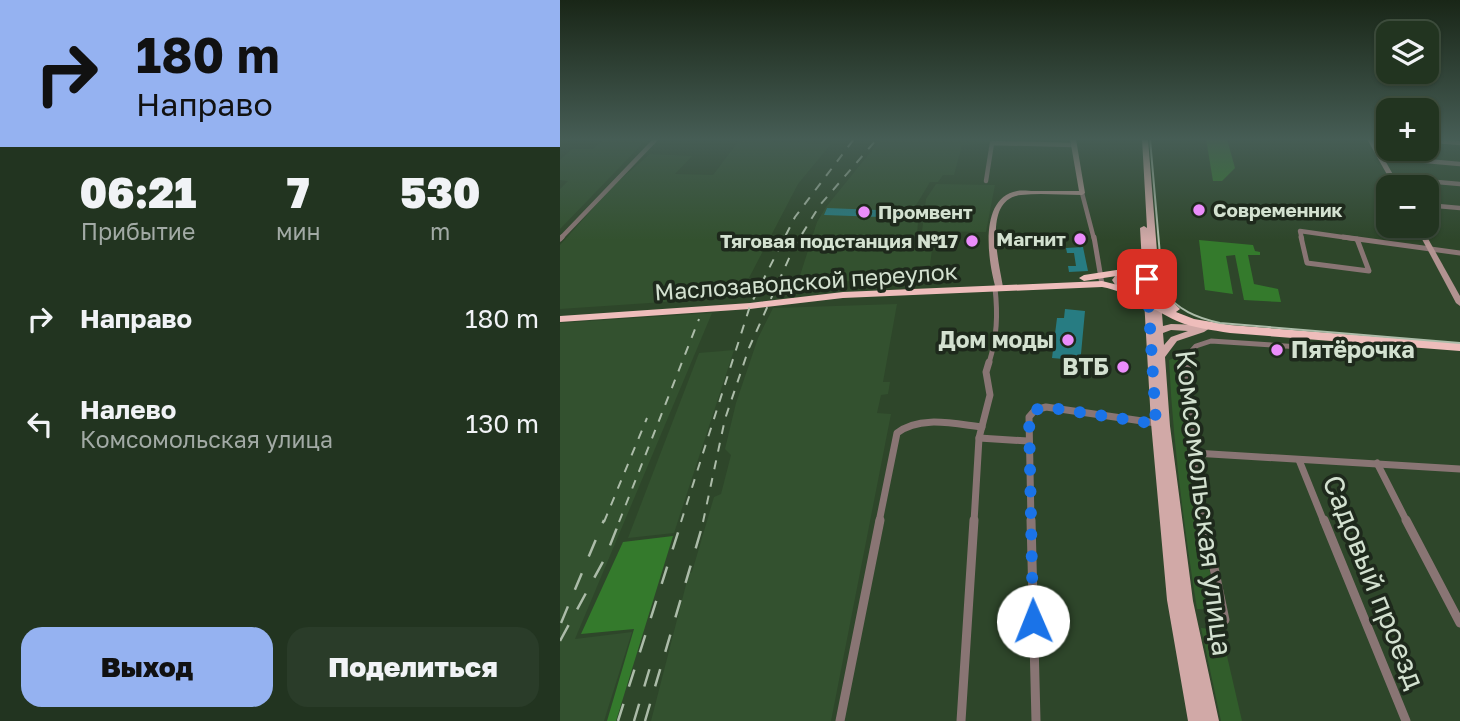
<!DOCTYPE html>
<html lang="ru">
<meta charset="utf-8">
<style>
:root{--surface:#223420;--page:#2a3c29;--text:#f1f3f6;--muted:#a2aaa5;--line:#3f4f3e;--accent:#95b2f1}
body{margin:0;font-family:"Golos Text",sans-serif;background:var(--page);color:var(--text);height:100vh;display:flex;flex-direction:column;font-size:26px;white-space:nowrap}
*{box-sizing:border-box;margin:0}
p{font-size:23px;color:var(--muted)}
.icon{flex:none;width:38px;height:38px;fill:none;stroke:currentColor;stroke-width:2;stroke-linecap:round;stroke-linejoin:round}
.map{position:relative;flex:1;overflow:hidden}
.drawer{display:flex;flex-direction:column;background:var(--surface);width:560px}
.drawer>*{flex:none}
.top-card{background:#95b2f1;color:#111;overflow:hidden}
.buttons{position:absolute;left:816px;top:21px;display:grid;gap:14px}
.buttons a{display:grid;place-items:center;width:63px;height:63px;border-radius:14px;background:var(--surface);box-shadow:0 2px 5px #0004,0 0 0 2px var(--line);font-size:35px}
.pin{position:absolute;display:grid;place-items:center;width:60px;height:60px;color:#fff;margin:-30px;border-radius:14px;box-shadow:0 4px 10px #0006}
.me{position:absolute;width:77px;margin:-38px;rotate:359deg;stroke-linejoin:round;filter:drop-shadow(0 0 5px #0008)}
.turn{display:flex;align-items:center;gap:24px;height:147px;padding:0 21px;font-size:32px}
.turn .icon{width:91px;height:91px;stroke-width:2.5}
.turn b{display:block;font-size:49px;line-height:60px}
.eta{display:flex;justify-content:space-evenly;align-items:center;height:119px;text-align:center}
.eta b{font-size:42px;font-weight:800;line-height:49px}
.primary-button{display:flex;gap:14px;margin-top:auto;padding:14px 21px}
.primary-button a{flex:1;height:80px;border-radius:21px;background:var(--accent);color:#111;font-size:28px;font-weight:800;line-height:80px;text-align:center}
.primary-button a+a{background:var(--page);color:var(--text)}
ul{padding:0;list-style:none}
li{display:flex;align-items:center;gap:21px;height:105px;padding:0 21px}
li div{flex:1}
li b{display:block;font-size:26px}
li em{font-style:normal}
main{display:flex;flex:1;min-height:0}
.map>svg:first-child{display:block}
</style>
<main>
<section class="drawer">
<div class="top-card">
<div class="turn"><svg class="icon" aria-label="right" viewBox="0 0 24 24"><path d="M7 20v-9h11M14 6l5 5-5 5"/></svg><div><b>180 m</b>Направо</div></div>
</div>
<div class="eta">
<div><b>06:21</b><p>Прибытие</p></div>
<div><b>7</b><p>мин</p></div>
<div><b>530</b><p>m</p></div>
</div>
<ul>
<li><svg class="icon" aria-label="right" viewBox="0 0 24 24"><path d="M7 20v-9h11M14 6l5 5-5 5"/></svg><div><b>Направо</b></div><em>180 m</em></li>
<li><svg class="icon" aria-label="left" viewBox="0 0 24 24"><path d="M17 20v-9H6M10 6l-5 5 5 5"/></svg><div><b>Налево</b><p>Комсомольская улица</p></div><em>130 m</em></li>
</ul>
<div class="primary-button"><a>Выход</a><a>Поделиться</a></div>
</section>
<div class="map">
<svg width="900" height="721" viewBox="0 0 900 721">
<rect width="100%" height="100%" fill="#2e462a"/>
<g fill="#33512f">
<path d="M44 139H87L0 229V189L8 181 0 180V160L12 149H33Z"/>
<path d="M321 139H469V142L402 145 394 175H383L378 182H370L355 207 359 209 357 235H374L368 280 238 282 257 222 266 207Z"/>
<path d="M185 141 271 144 238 184 179 297 0 309V245L54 185 90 154 132 156 115 174 153 175 178 142Z"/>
<path d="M376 184 435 185 426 232 362 231 366 199Z"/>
<path d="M337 304 323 382H330L328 394 321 395 317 413 331 414 271 721H91L129 573 132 572 154 497 161 494 171 455 165 449 176 403 198 338 213 308Z"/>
<path d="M152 313 15 639 72 632 44 721H0V323Z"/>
<path d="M174 350 114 533 68 538 139 353Z"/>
</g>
<g fill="#315d2b">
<path d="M624 354 622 362 631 444 626 445 657 610 637 609C624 526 613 444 609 360Z"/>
<path d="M641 628 661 630 682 721H661Z"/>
</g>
<g fill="#347a2c">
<path d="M646 139H667L675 168 662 181H653Z"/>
<path d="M639 240 693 245 695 251 700 252V255H688L694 284 718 289 721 302 684 300 675 255 666 256 673 294 645 290Z"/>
<path d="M113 536 56 721H47L74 629 21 634 63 542Z"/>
</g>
<g fill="#277c82">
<path d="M267 208 317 210 343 209 341 216 321 217 264 215Z"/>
<path d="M523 247 528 271 509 272 508 266H516L514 253H507L506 248Z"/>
<path d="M505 309 525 311 521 354 515 360 492 358 497 318H504Z"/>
</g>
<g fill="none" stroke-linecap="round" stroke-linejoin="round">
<g stroke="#897574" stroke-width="4.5">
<path d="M866 140 900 143"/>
<path d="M820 157 900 164"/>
<path d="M831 178 900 184"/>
<path d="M426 181 432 143 514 145"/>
<path d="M522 193 534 239"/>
<path d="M866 205 900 208"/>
<path d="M0 239 96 139"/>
<path d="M742 239 740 231 796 239"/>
</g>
<g stroke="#897574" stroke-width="5">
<path d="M534 237 542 284"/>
<path d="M741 237 747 263 809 271 797 239"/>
<path d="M783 237 900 253"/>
<path d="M0 239 2 237"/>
<path d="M429 363C437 337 438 315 435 288"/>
<path d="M627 363V356L636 346 651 341 800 351 795 339"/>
</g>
<g stroke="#897574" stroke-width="7">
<path d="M627 362 635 477 644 522"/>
<path d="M419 438 468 441"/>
<path d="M634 453 900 469"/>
<path d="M739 460 764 522"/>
<path d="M817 463 847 522"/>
<path d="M319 522 337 433C360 415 395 424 422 427"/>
<path d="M414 522 419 438 430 395 426 372 429 362"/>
<path d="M471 522 469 417 475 410 486 407 596 423"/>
</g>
<g stroke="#897574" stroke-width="9">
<path d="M471 520 476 721"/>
<path d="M644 520 665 620"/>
<path d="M764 520 846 721"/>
<path d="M846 520 900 623"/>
<path d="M280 721 320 520"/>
<path d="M401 721 414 520"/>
</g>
<g fill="#b29391" fill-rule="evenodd">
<path d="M510 139H516L525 193 522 195C502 195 481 193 461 195 422 199 439 262 443 287L442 289H436C428 262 418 198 457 191 462 190 469 191 474 191 489 191 504 191 519 191Z"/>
<path d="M807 139H813L840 187H834Z"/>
<path d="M855 226H861L900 296V306L896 303Z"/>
</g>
<g fill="#d1a9a7" fill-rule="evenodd">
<path d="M582 139H588L603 326 611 324 645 325 650 328 644 332 617 341 605 357 610 426 633 601 659 721H628L607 600 591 423 580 228 584 226 587 228ZM611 330 628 331 611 337 604 345 603 333Z"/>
<path d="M563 269 567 272 560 280 565 287 561 290 558 289 552 280 560 270Z"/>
</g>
<path fill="#eebdbb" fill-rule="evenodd" d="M563 269 582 272 618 307 620 309 616 312 634 319 670 325 900 343V351L670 333C652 330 633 328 617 321 591 309 570 292 542 287L283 298 190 309 0 322V316L190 303 283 292 542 281 566 287 608 308 576 277 563 275 524 281 519 278 524 275Z"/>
<path stroke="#acbca9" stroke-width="2" d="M590 139 603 290C617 310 637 318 660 323L900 343"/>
<g stroke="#acbca9" stroke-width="2" stroke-dasharray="9 9" stroke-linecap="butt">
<path d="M44 522 87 418"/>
<path d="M59 522 139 319"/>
<path d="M121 522 190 306 235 217 294 139"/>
<path d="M143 522 165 419 189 348 234 247 260 205 317 139"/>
</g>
<g stroke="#acbca9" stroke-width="2.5" stroke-dasharray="18 18" stroke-linecap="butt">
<path d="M1 623 44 520"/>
<path d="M0 641 45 558 60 520"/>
<path d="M58 721 122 520"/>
<path d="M74 721 94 654"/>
<path d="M85 721 144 520"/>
</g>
</g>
<linearGradient id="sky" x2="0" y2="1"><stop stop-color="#192617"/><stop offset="0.58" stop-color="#465d55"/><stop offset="1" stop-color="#465d55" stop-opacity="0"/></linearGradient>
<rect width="900" height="240" fill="url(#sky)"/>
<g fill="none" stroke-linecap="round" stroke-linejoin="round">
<path stroke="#1a73e8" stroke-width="12" stroke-dasharray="0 21.6" d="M473 621 469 416 475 410 486 407 596 424 587 279"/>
</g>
<g fill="#eb8dfb" stroke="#1e291c" stroke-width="2.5">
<circle cx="639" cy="210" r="7"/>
<circle cx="304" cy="212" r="7"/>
<circle cx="520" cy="239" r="7"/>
<circle cx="412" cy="241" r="7"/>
<circle cx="508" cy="340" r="7"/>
<circle cx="717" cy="350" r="7"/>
<circle cx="563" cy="367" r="7"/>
</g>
<g text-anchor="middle" stroke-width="7" stroke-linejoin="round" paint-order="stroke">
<g font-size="19" font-weight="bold" fill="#d3e1d0" stroke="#1e291c" text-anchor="start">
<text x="653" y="217">Современник</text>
<text x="318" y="219">Промвент</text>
<text x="506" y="246" text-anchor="end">Магнит</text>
<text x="398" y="248" text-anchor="end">Тяговая подстанция №17</text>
</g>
<g font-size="23" fill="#d3e1d0" stroke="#1e291c">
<text transform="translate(246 282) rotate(-4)" y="8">Маслозаводской переулок</text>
</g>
<g font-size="23" font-weight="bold" fill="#d3e1d0" stroke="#1e291c" text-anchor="end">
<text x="494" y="348">Дом моды</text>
<text x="731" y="358" text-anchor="start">Пятёрочка</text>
<text x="549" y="375">ВТБ</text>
</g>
<g font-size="28" fill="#d3e1d0" stroke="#1e291c">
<text transform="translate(644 503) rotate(83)" y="10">Комсомольская улица</text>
<text transform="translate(814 582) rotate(68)" y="10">Садовый проезд</text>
</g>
</g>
</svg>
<div class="buttons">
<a><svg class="icon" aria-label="layers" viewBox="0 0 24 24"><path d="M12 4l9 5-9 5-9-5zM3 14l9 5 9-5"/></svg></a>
<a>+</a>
<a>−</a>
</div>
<div class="pin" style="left:587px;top:279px;background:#d93025"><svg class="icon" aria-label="arrive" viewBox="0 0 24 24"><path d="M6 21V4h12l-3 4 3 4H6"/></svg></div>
<svg class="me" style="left:473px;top:621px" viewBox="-20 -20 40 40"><circle r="19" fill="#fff"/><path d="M0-13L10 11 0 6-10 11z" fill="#1a73e8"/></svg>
</div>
</main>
